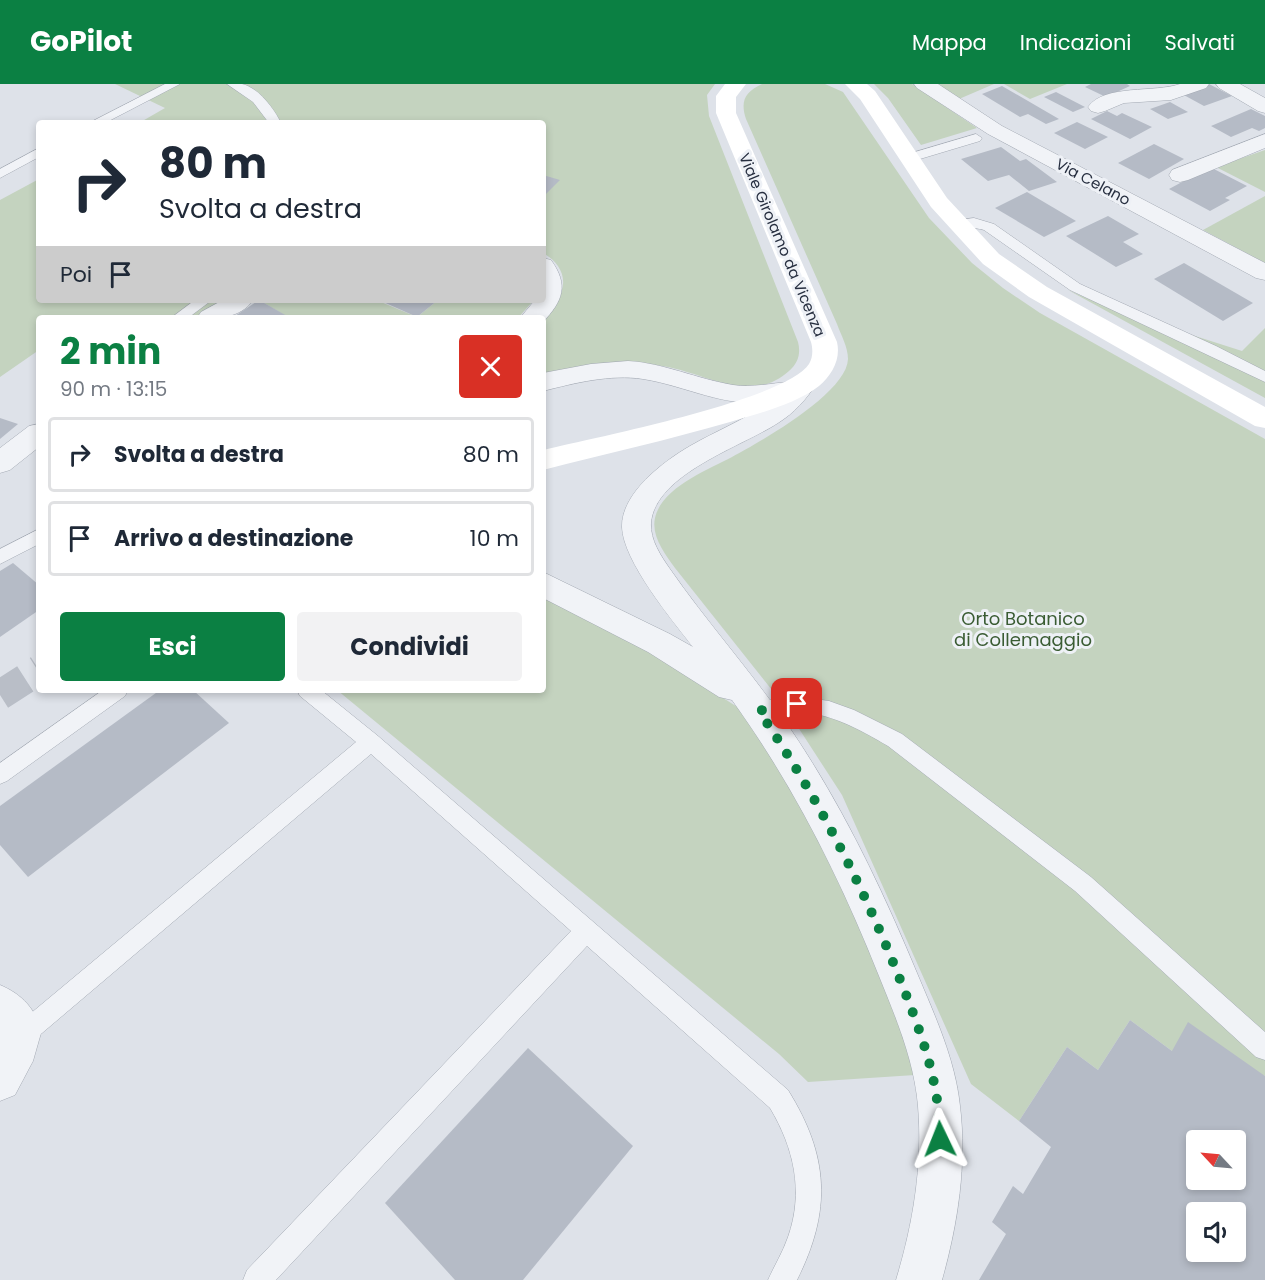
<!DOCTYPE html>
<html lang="it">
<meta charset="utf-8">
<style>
:root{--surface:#fff;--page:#f2f2f3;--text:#1f2937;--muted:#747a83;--line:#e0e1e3;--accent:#0b8043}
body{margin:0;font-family:Poppins,sans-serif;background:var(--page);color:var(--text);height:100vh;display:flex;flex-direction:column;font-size:22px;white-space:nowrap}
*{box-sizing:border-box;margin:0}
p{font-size:20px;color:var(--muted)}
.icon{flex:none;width:33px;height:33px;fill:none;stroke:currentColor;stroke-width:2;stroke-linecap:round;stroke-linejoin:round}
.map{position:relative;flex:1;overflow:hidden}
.side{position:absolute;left:36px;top:231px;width:510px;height:378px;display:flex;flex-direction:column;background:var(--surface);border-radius:6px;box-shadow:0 3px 9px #0003}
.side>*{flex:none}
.banner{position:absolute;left:36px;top:36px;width:510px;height:183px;border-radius:6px;box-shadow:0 3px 9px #0003;background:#fff;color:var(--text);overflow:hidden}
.needle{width:39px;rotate:296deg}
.buttons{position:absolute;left:1186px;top:1046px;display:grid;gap:12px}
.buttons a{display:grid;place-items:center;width:60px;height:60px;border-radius:6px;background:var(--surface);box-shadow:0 3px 9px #0003;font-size:30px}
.pin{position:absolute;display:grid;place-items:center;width:51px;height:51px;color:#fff;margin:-26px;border-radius:12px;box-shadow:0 3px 9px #0006}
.me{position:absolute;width:66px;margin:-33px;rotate:358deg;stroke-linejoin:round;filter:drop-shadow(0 0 4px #0008)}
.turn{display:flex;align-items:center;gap:21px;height:126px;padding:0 24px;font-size:27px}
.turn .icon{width:78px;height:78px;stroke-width:2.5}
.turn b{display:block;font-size:42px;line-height:51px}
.then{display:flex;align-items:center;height:57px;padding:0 24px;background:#0003;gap:12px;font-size:22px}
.round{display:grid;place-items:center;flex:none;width:63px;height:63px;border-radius:6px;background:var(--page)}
.summary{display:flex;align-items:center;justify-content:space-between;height:102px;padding:0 24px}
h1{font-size:36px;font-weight:700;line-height:45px;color:var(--accent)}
.primary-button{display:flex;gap:12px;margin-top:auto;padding:12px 24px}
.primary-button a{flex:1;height:69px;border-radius:6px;background:var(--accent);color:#fff;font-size:24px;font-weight:700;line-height:69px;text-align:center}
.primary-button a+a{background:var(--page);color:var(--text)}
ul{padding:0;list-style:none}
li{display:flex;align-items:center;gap:18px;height:75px;margin:0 12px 9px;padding:0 12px;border:3px solid var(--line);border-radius:6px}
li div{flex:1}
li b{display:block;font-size:22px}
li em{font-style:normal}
header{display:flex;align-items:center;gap:36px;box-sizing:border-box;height:84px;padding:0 30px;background:var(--accent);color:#fff}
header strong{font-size:28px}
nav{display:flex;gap:33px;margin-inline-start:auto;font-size:21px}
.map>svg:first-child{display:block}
</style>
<header>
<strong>GoPilot</strong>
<nav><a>Mappa</a><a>Indicazioni</a><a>Salvati</a></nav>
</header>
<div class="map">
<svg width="1265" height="1196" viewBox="0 0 1265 1196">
<rect width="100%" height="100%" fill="#dee2e9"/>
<g fill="#c4d3bf">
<path d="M115 0H715L707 11 709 32 798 258C801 270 798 279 789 287 745 326 696 280 648 281 613 281 578 288 543 291 543 278 540 246 543 235 545 228 553 222 557 216 570 197 561 179 543 169V39H139L165 24Z"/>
<path d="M762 0H825L843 8 929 134 972 179 1003 204 1040 229 1265 355V992L1172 967 1130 936 1098 986 1067 963 1019 1037 971 1000 842 711 783 620 675 484C665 470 651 452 655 434 662 403 708 386 732 373 760 358 847 309 848 275 848 263 841 251 837 240L746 35C740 17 745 8 762 0Z"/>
<path d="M874 0H912L977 44 921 61 888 14Z"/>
<path d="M937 0H994L959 15Z"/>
<path d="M1004 0H1067L1030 15Z"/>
<path d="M1265 66V108L1216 83Z"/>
<path d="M39 95V216H231L199 234H39V266L0 293V116Z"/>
<path d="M1265 112V179L1203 146Z"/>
<path d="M1068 206 1117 227 1242 267 1265 244V314Z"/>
<path d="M259 216H382L381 218 417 233 438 216H534L518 234H284L286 232Z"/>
<path d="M543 512 654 570 742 626 799 716 862 848 902 947 915 991 808 998 779 970 337 606H543Z"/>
</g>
<g fill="#b5bbc6" fill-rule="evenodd">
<path d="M1091 0H1127L1130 2 1106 13 1085 3Z"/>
<path d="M1209 0 1232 12 1204 22 1182 10Z"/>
<path d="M1002 2 1059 35 1046 40 1028 30 1020 33 982 10Z"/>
<path d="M1056 8 1085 23 1073 28 1044 13Z"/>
<path d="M1170 18 1188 28 1168 35 1150 25Z"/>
<path d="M1251 25 1265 32V44L1259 47 1252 44 1231 53 1211 42Z"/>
<path d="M1107 27 1117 32 1122 29 1152 43 1130 55 1091 35Z"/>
<path d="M1077 38 1108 53 1085 65 1054 49Z"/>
<path d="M1154 60 1184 75 1149 95 1118 79Z"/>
<path d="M1001 63 1020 77 1026 75 1057 98 1029 107 1009 91 988 97 961 75Z"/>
<path d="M1210 83 1247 102 1225 114 1230 116 1210 127 1169 105Z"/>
<path d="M543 91 560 96 543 113Z"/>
<path d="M1027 108 1076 137 1044 153 995 124Z"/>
<path d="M1108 132 1139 150 1123 158 1143 170 1116 183 1066 152Z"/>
<path d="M1184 179 1253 219 1223 237 1154 195Z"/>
<path d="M259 216 287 232 284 234H232Z"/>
<path d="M382 216H438L417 233 381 217Z"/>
<path d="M0 334 18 340 0 355Z"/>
<path d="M13 479 39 501V526L0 553V487Z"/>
<path d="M160 606H193L229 639 28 793 0 761V722Z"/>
<path d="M1130 936 1172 967 1188 938 1265 992V1196H979L1006 1150 992 1138 1013 1102 1023 1110 1051 1063 1019 1037 1067 963 1098 986ZM1197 1056H1236V1095H1197ZM1197 1128H1236V1167H1197Z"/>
<path d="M528 964 633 1062 523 1196H455L385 1119Z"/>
</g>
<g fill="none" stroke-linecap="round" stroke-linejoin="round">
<path stroke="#b9bec7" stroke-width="30" stroke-dasharray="30 15" stroke-linecap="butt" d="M0 611 39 586"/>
<defs>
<g id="lane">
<path d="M165 0H180L105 39H89Z"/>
<path d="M227 0C232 0 238 0 242 0 259 4 274 25 281 39H269L253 18Z"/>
<path d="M976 50 982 54 980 57 910 78 904 74 905 71Z"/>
<path d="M39 64V73L0 94V85Z"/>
<path d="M974 134 994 140 1080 200 1216 262 1265 287V298L1070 206 984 146C973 142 958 147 950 140L952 137Z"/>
<path d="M195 216H212L188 234H171Z"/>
<path d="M39 445V460L0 480V465Z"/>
<path d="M103 606H128L125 612 7 697 0 700V679Z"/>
<path d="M297 606H321L378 652 788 1006C829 1072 832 1126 797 1196H768C774 1182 783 1168 788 1153 804 1108 794 1064 770 1024L587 862 276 1196H243L247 1186 571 847 371 670 28 961 20 965 12 961 8 953 12 945 356 658 300 612Z"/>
<path d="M794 612 829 617 854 626 902 650 1091 793 1265 948V976L1256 973 1075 807 888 662C859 645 827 627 793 628 779 629 764 637 752 633L749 627 752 621C766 616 779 613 794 612Z"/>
</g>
<g id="street">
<path d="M914 0H938L1002 42 1265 179V196L1256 194 988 50 917 4Z"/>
<path d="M1180 0H1209L1206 4 1171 16 1124 19 1105 27 1098 29 1091 27 1088 23C1104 0 1155 9 1180 0Z"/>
<path d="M1216 0H1240L1265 14V29L1258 27 1219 4Z"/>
<path d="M1265 50V64L1188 96 1180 98 1172 96 1169 91 1172 86Z"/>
<path d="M543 174 551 176C569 201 563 217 543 238V234H520L535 216H543Z"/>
<path d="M223 216H253C240 235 218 234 197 234L201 228Z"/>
<path d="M628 277C664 279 697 295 733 301 752 304 771 299 790 298 796 291 803 291 812 294L816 300C806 316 794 329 778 339 743 362 655 390 651 439 650 456 661 472 670 485 706 537 749 585 785 637 839 715 880 800 917 889 935 932 955 975 960 1022 967 1080 958 1139 942 1196H896C913 1140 923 1081 918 1022 914 976 896 934 879 892 840 794 794 702 732 616L719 613 648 568 543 514V488L670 550 693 563C672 536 623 477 622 443 621 409 664 377 690 362 716 347 744 336 770 318 724 324 687 302 643 295 610 290 575 299 543 307V289L591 280Z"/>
<path d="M39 340V363L10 386 0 389V364L29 342Z"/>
<path d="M0 901C22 910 37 926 41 949L33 977 15 1011 0 1017Z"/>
</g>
</defs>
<use href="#lane" stroke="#a3a9b3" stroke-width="1"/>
<use href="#street" stroke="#a3a9b3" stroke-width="1"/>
<use href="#lane" fill="#f1f3f7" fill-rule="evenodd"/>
<use href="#street" fill="#f1f3f7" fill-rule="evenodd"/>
<g fill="#fff" fill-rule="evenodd">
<path d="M725 0H746L736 13V29L837 258C841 275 832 291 819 302 794 321 759 329 730 338 668 356 605 370 543 386V366C592 354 786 316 809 280 813 274 813 265 811 258L716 29V12Z"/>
<path d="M845 0H867L875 7 947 114 999 170 1047 203 1265 323V344L1255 342 1029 213 983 180 931 123 860 15Z"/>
</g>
</g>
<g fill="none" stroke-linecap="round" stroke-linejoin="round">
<path stroke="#0b8043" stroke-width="10" stroke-dasharray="0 18" d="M797 620H783L759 627C815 709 860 796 897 888 919 943 940 996 940 1055"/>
</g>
<g text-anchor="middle" stroke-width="6" stroke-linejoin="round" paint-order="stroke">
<g font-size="15" fill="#272f40" stroke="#eef1f6">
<text transform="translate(1093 98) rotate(28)" y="5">Via Celano</text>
<text transform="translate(782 161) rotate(67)" y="5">Viale Girolamo da Vicenza</text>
</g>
<g font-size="18" fill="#3a5c33" stroke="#eef1f6">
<text x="1023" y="541">Orto Botanico<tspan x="1023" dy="21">di Collemaggio</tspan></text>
</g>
</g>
</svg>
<div class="buttons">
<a><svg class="needle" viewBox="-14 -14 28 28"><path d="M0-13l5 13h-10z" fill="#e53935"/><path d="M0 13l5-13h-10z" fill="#747a83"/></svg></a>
<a><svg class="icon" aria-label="sound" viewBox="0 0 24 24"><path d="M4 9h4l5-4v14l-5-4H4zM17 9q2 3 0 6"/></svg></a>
</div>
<div class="pin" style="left:797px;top:620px;background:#d93025"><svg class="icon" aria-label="arrive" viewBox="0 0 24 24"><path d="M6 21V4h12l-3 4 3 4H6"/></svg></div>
<svg class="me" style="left:940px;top:1055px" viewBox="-20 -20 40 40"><path d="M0-17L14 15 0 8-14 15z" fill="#0b8043" stroke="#fff" stroke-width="4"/></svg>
<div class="banner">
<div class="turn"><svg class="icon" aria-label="right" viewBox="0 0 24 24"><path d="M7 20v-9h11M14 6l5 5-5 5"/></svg><div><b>80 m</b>Svolta a destra</div></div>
<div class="then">Poi<svg class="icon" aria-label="arrive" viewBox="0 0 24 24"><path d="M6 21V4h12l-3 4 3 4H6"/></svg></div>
</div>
<section class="side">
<div class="summary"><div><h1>2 min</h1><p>90 m · 13:15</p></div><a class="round" style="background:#d93025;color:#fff"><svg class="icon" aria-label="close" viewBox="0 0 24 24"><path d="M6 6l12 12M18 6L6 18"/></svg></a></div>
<ul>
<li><svg class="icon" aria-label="right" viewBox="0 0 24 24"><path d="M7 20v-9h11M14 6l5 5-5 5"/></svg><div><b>Svolta a destra</b></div><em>80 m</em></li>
<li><svg class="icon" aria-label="arrive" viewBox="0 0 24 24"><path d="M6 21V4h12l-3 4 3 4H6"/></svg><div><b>Arrivo a destinazione</b></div><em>10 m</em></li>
</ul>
<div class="primary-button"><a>Esci</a><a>Condividi</a></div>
</section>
</div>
